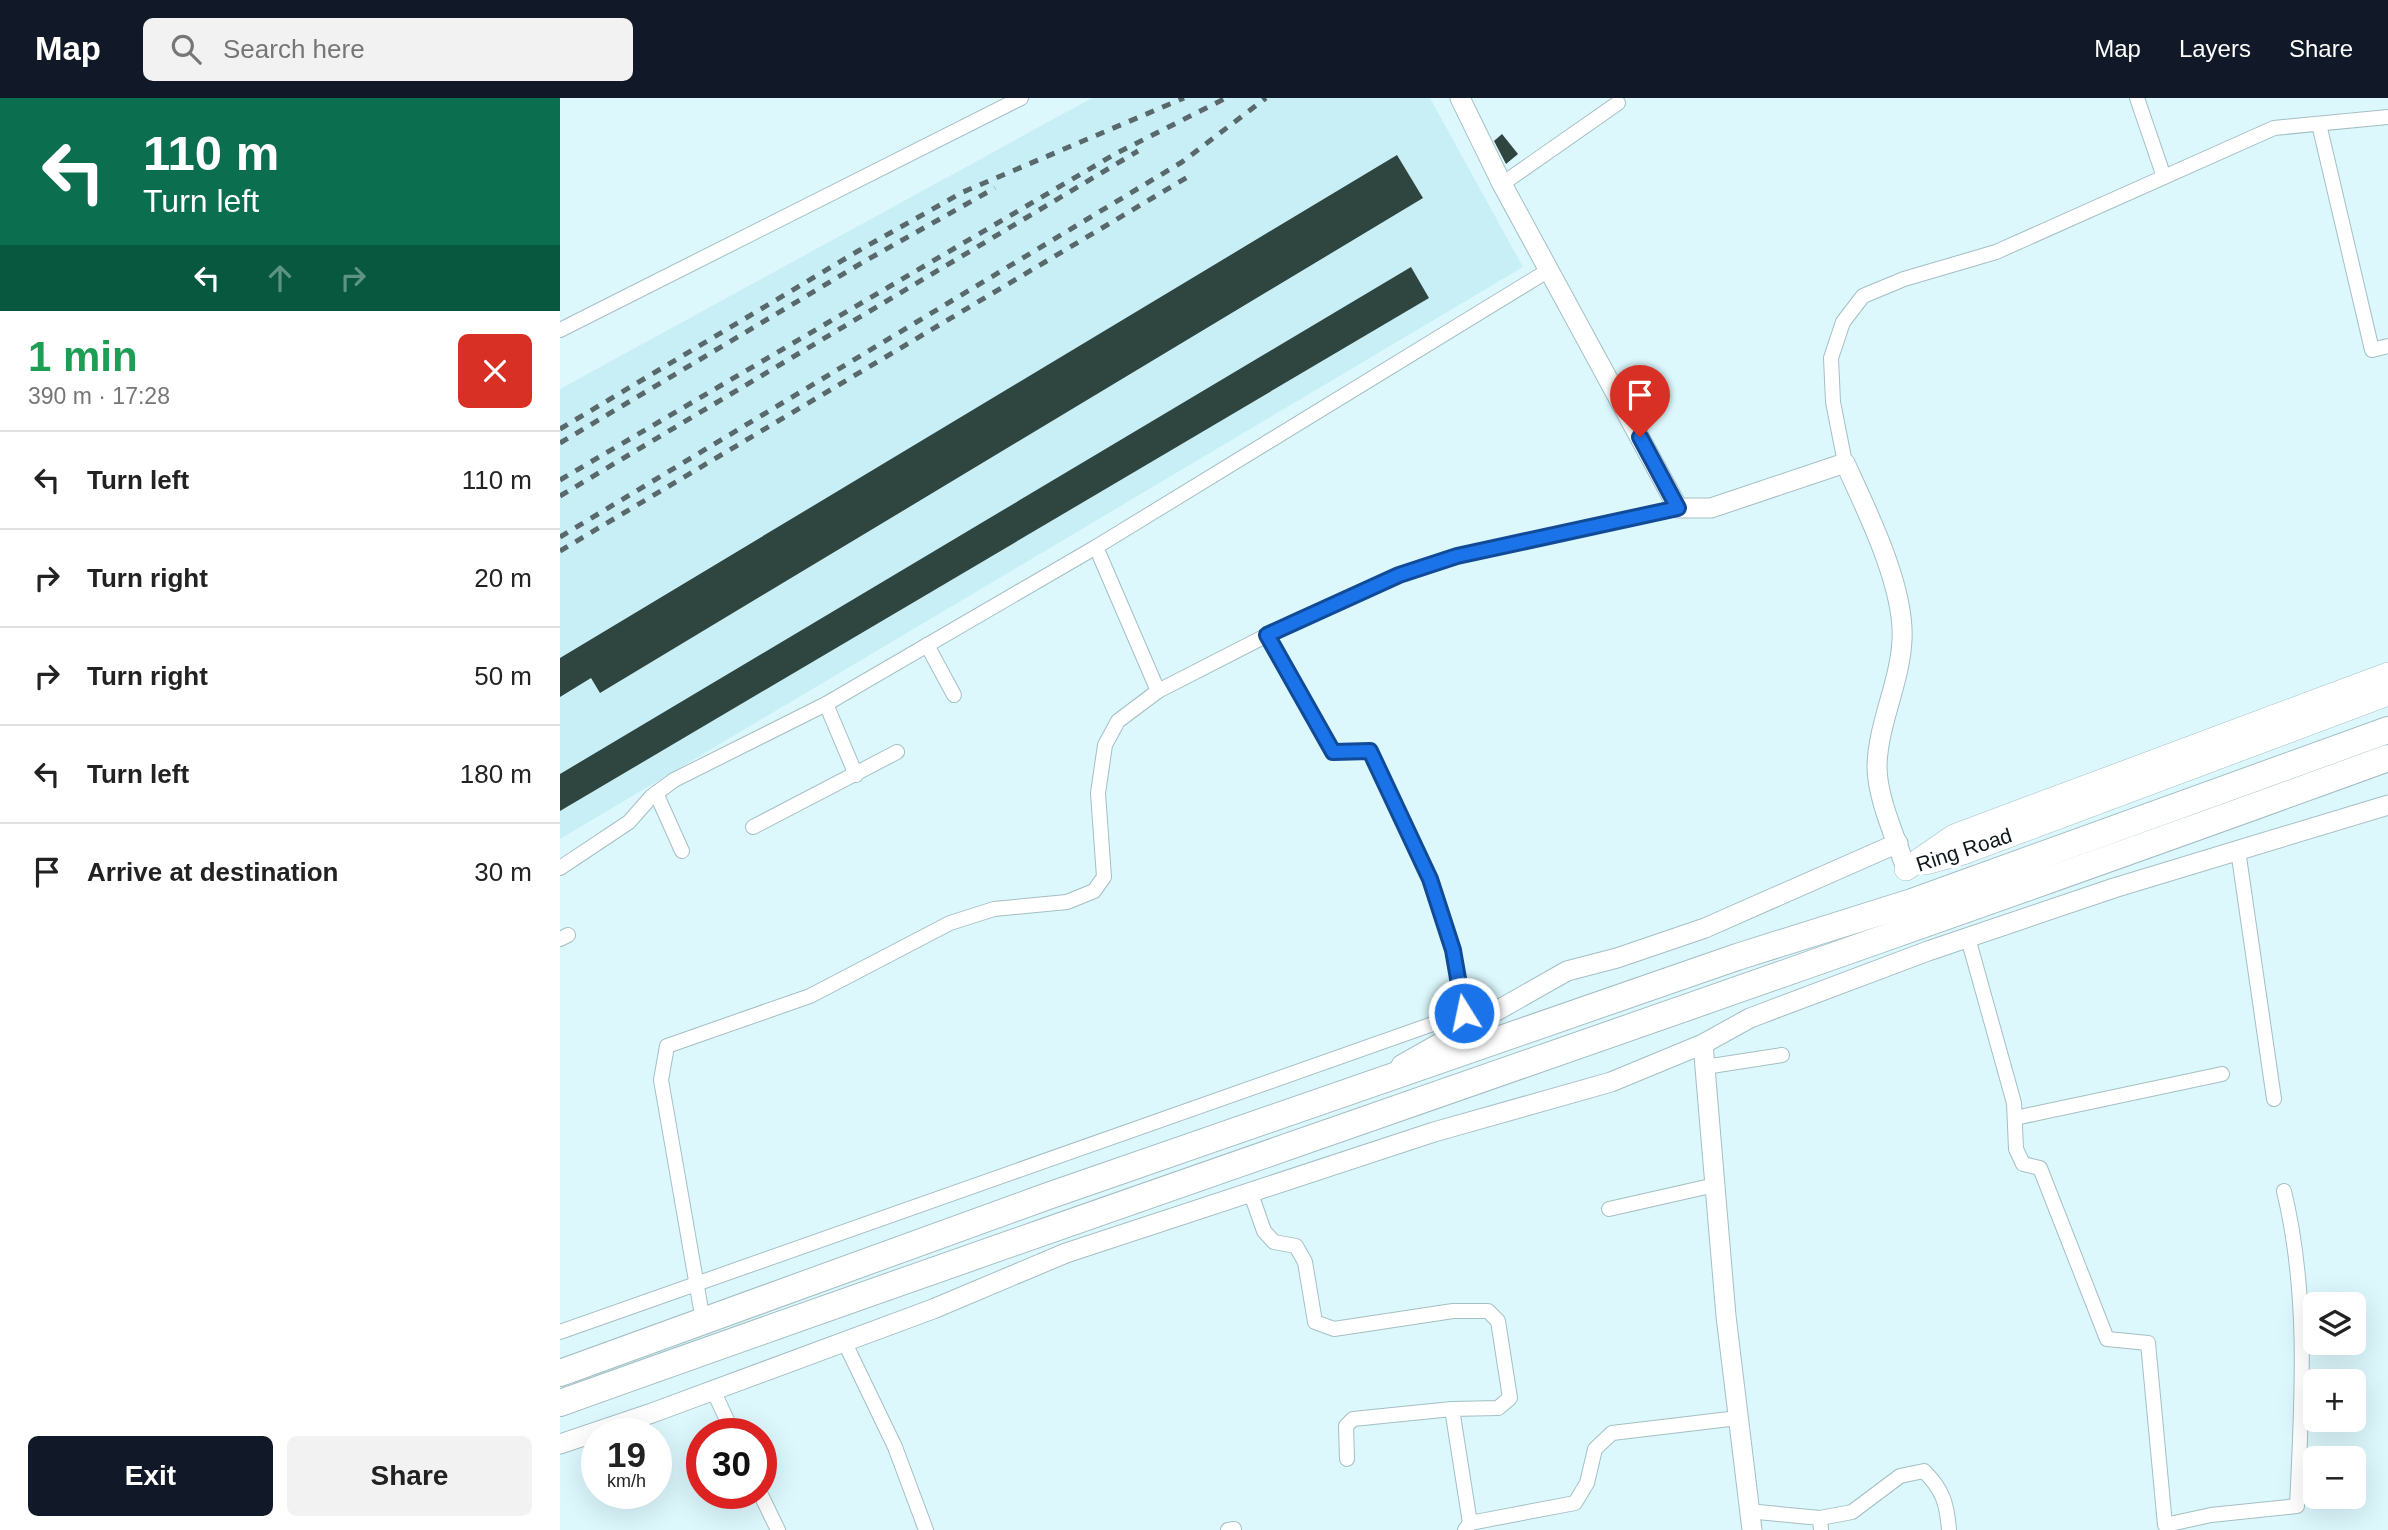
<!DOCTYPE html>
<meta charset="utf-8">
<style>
:root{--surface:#fff;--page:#f2f2f2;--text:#222;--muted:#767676;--line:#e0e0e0;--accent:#111827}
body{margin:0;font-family:Arial,sans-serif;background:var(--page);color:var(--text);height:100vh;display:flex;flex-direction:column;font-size:26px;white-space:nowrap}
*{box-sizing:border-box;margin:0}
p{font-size:23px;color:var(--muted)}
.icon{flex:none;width:38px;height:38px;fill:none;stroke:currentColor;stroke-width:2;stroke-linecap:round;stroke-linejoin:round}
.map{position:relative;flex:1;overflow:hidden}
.details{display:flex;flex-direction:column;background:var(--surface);width:560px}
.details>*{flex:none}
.guide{background:#0b6e4f;color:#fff;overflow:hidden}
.controls{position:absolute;left:1743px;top:1194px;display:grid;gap:14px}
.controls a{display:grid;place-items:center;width:63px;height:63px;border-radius:10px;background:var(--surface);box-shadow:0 7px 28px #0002;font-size:35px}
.speed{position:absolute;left:21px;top:1320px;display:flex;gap:14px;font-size:35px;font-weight:700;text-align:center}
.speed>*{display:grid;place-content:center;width:91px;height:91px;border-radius:50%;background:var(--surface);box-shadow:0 7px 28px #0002;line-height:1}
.speed small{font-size:18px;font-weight:400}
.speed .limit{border:10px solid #d22;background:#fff;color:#111}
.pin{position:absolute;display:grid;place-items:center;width:60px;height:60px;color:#fff;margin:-72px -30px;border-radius:50% 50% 50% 0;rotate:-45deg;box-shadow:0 0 7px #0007}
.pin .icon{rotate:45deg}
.me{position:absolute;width:77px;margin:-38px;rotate:350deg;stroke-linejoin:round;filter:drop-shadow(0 0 5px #0008)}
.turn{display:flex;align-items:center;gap:24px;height:147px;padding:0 28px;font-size:32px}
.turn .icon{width:91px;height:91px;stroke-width:2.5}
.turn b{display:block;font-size:49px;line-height:60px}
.lanes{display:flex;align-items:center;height:66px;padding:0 28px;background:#0003;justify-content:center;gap:35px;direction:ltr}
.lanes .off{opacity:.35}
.round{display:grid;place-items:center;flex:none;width:74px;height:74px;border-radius:10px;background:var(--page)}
.headline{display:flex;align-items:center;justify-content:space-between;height:119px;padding:0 28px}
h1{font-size:42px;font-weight:700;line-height:52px;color:#1e9e55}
.button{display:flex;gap:14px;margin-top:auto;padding:14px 28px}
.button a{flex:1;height:80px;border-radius:10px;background:var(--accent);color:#fff;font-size:28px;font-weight:700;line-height:80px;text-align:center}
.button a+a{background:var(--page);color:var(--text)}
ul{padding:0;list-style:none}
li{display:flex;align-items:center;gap:21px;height:98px;padding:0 28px;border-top:2px solid var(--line)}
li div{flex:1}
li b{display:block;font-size:26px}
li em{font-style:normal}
header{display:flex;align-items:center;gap:42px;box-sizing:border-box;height:98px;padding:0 35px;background:var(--accent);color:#fff}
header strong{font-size:33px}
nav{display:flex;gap:38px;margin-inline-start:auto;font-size:24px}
.search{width:490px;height:63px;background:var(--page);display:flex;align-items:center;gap:18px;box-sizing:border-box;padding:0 24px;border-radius:10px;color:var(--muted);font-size:26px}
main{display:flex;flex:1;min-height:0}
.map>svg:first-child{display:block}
</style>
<header>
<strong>Map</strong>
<div class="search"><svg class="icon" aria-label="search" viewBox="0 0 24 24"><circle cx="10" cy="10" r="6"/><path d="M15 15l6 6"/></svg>Search here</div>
<nav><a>Map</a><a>Layers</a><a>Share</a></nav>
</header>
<main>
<section class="details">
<div class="guide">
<div class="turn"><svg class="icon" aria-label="left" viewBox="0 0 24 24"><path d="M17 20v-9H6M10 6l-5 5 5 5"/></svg><div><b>110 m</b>Turn left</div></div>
<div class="lanes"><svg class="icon" aria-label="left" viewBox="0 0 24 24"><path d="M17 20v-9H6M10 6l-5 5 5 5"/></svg><svg class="icon off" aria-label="ahead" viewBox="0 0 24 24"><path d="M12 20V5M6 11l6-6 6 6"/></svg><svg class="icon off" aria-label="right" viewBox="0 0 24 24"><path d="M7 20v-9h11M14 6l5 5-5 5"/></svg></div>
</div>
<div class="headline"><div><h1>1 min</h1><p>390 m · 17:28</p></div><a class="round" style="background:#d93025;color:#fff"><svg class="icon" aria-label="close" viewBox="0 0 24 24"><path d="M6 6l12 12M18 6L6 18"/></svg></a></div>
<ul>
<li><svg class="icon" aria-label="left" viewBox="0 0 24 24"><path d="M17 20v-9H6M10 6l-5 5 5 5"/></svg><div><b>Turn left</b></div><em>110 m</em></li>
<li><svg class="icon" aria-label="right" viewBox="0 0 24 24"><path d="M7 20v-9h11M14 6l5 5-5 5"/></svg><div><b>Turn right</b></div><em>20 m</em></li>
<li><svg class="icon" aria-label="right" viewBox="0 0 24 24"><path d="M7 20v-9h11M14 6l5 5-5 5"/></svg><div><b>Turn right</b></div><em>50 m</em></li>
<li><svg class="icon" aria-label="left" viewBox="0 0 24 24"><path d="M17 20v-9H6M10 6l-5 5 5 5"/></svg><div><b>Turn left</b></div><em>180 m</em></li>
<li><svg class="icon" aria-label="arrive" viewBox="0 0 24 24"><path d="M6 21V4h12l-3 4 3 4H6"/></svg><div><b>Arrive at destination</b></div><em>30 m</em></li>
</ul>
<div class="button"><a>Exit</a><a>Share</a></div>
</section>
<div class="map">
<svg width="1828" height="1432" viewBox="0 0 1828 1432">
<rect width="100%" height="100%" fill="#dcf8fd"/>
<path fill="#c9eff6" d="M532 0H870L963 169 0 741V291Z"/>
<g fill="#2e4540">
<path d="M942 36 958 56 946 66 934 43Z"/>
<path d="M837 57 863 100 40 595 31 580 0 599V560Z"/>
<path d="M851 169 869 200 0 713V676Z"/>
</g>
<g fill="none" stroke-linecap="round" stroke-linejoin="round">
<defs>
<g id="street">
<path d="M1577 0 1604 79"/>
<path d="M1759 26 1812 252 1828 248"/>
<path d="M942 86 1058 5"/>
<path d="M0 232 461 0"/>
<path d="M1285 365 1273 304 1271 260 1283 224 1303 198 1344 181 1436 154 1714 30 1828 19"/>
<path d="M536 449 598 593"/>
<path d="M707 537 773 654 810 653 870 781 893 852 904 915"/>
<path d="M367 547 394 597"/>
<path d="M266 606 296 677"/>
<path d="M96 695 122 753"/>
<path d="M193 729 337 654"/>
<path d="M1678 752 1714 1001"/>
<path d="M0 770 69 724 91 699 114 682 266 606 536 449 989 172"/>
<path d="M1408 840 1454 1005 1456 1051 1463 1066 1480 1070 1547 1241 1588 1245 1605 1427 1651 1417 1737 1408C1742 1302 1749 1197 1724 1093"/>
<path d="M0 841 8 837"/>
<path d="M1145 969 1222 957"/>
<path d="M1455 1020 1662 976"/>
<path d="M690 1093 704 1133 714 1144 736 1148 745 1164 755 1224 774 1231 893 1213H928L938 1223 950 1300 938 1310 892 1311 910 1425 905 1432"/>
<path d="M1049 1111 1155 1087"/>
<path d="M143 1223 101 982 107 948 250 898 390 825 434 811 507 804 534 793 544 779 538 695 545 647 558 623 598 593 733 524 840 477 897 458 1118 410"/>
<path d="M0 1234 904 915 931 914"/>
<path d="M284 1243 335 1349 366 1432"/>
<path d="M153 1292 173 1335"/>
<path d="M787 1361 786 1328 793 1321 892 1311"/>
<path d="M200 1395 218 1432"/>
<path d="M1188 1413 1260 1420 1261 1432"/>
<path d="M1260 1420 1292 1414 1340 1378 1364 1373C1383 1392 1387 1406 1389 1432"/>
<path d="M910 1425 1015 1405 1027 1385 1035 1351 1052 1335 1178 1320"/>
<path d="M668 1432 674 1431"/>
</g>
<g id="secondary">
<path d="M900 0 942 86 1118 410H1151L1285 365C1307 413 1345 489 1342 542 1340 585 1318 625 1317 668 1317 701 1336 740 1346 771"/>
<path d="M1143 946 1166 1218 1192 1432"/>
<path d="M841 967 1007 873 1057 860 1145 830 1338 745"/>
<path d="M0 1346 92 1315 373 1211 506 1155 874 1034 1051 984 1143 946 1190 920 1368 853 1554 790 1828 707"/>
</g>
<g id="primary">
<path d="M1366 765 1403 755 1828 596"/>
<path d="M1346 771 1394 738 1828 576"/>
</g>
<g id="highway">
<path d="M0 1275 488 1098 1177 859 1352 804 1828 632"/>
<path d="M0 1305C608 1087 1221 881 1828 660"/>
</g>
</defs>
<use href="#street" stroke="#a4bfc4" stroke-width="16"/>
<use href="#secondary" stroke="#a4bfc4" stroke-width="21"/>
<use href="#primary" stroke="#a4bfc4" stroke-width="24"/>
<use href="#highway" stroke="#a4bfc4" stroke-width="28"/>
<use href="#street" stroke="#fff" stroke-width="14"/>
<use href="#secondary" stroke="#fff" stroke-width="19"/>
<use href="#primary" stroke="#fff" stroke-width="23"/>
<use href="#highway" stroke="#fff" stroke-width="26"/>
<g stroke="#58686b" stroke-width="5" stroke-dasharray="9 9" stroke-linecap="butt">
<path d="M0 331 298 153 403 94 624 0"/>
<path d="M0 345 305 163 435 90"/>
<path d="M0 382 555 56 666 0"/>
<path d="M0 398 578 53"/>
<path d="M0 439 622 64 706 0"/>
<path d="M0 453 631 77"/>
</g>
</g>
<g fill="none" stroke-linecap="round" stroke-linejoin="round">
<defs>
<path id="route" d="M904 915 893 852 870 781 810 653 773 654 707 537 839 477 897 458 1118 410 1080 339"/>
</defs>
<use href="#route" stroke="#114b97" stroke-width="18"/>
<use href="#route" stroke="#1a73e8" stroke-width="12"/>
</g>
<g text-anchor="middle" stroke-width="7" stroke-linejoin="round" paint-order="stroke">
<g font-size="21" fill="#0f191b" stroke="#fff">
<text transform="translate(1404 752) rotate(-18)" y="7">Ring Road</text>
</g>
</g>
</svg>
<div class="controls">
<a><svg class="icon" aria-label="layers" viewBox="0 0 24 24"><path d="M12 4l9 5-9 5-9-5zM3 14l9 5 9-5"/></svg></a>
<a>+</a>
<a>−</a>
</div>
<div class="speed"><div>19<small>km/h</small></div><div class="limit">30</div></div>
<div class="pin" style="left:1080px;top:339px;background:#d93025"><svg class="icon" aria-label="arrive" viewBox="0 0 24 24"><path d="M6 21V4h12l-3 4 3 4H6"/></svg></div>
<svg class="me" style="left:904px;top:915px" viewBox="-20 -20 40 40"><circle r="17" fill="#1a73e8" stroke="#fff" stroke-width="3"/><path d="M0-11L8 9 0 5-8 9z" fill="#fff"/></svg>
</div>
</main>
